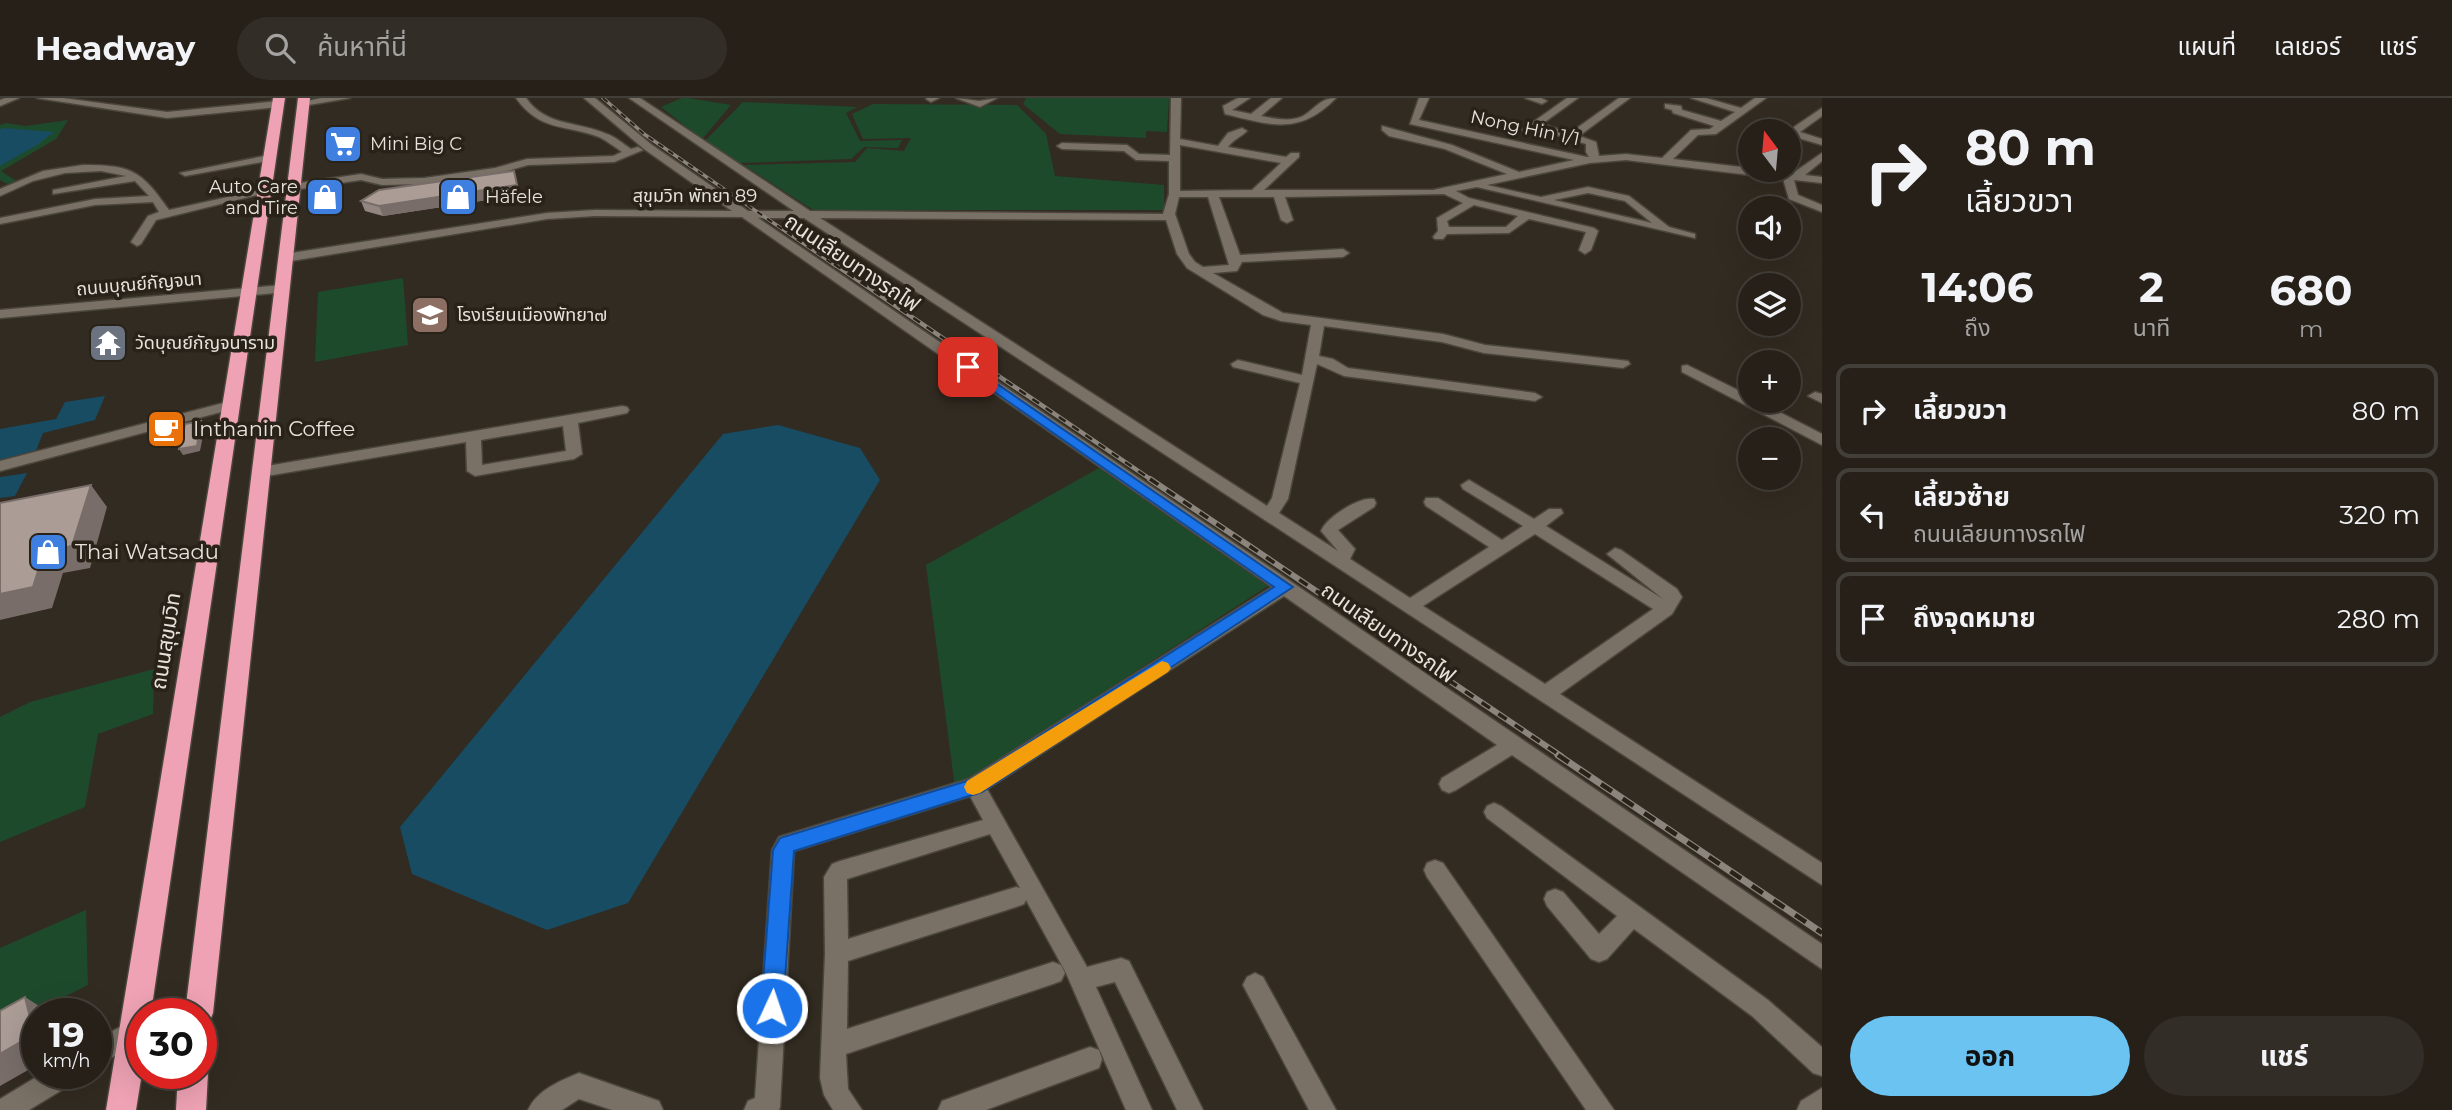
<!DOCTYPE html>
<html lang="th">
<meta charset="utf-8">
<style>
:root{--surface:#262019;--page:#322d26;--text:#f1f3f6;--muted:#a4a3a2;--line:#423e38;--accent:#6bc3f2}
body{margin:0;font-family:Montserrat,"Noto Sans Thai",sans-serif;background:var(--page);color:var(--text);height:100vh;display:flex;flex-direction:column;font-size:26px;white-space:nowrap}
*{box-sizing:border-box;margin:0}
p{font-size:23px;color:var(--muted)}
.icon{flex:none;width:38px;height:38px;fill:none;stroke:currentColor;stroke-width:2;stroke-linecap:round;stroke-linejoin:round}
.map{position:relative;flex:1;overflow:hidden}
.side{display:flex;flex-direction:column;background:var(--surface);width:630px}
.side>*{flex:none}
.top-card{background:#262019;color:var(--text);overflow:hidden}
.needle{width:46px;rotate:344deg}
.tools{position:absolute;left:1738px;top:21px;display:grid;gap:14px}
.tools a{display:grid;place-items:center;width:63px;height:63px;border-radius:50%;background:var(--surface);box-shadow:0 7px 28px #0002,0 0 0 2px var(--line);font-size:35px}
.speed{position:absolute;left:21px;top:900px;display:flex;gap:14px;font-size:35px;font-weight:700;text-align:center}
.speed>*{display:grid;place-content:center;width:91px;height:91px;border-radius:50%;background:var(--surface);box-shadow:0 7px 28px #0002,0 0 0 2px var(--line);line-height:1}
.speed small{font-size:18px;font-weight:400}
.speed .limit{border:10px solid #d22;background:#fff;color:#111}
.pin{position:absolute;display:grid;place-items:center;width:60px;height:60px;color:#fff;margin:-30px;border-radius:14px;box-shadow:0 4px 10px #0006}
.me{position:absolute;width:77px;margin:-38px;rotate:3deg;stroke-linejoin:round;filter:drop-shadow(0 0 5px #0008)}
.turn{display:flex;align-items:center;gap:24px;height:147px;padding:0 28px;font-size:32px}
.turn .icon{width:91px;height:91px;stroke-width:2.5}
.turn b{display:block;font-size:49px;line-height:60px}
.eta{display:flex;justify-content:space-evenly;align-items:center;height:119px;text-align:center}
.eta b{font-size:42px;font-weight:700;line-height:49px}
.button{display:flex;gap:14px;margin-top:auto;padding:14px 28px}
.button a{flex:1;height:80px;border-radius:42px;background:var(--accent);color:#111;font-size:28px;font-weight:700;line-height:80px;text-align:center}
.button a+a{background:var(--page);color:var(--text)}
ul{padding:0;list-style:none}
li{display:flex;align-items:center;gap:21px;height:94px;margin:0 14px 10px;padding:0 14px;border:4px solid var(--line);border-radius:14px}
li div{flex:1}
li b{display:block;font-size:26px}
li em{font-style:normal}
header{display:flex;align-items:center;gap:42px;box-sizing:border-box;height:98px;padding:0 35px;background:var(--surface);border-bottom:2px solid var(--line)}
header strong{font-size:33px}
nav{display:flex;gap:38px;margin-inline-start:auto;font-size:24px}
.search{width:490px;height:63px;background:var(--page);display:flex;align-items:center;gap:18px;box-sizing:border-box;padding:0 24px;border-radius:38px;color:var(--muted);font-size:26px}
main{display:flex;flex:1;min-height:0}
.map>svg:first-child{display:block}
</style>
<header>
<strong>Headway</strong>
<div class="search"><svg class="icon" aria-label="search" viewBox="0 0 24 24"><circle cx="10" cy="10" r="6"/><path d="M15 15l6 6"/></svg>ค้นหาที่นี่</div>
<nav><a>แผนที่</a><a>เลเยอร์</a><a>แชร์</a></nav>
</header>
<main>
<div class="map">
<svg width="1822" height="1012" viewBox="0 0 1822 1012">
<rect width="100%" height="100%" fill="#322b21"/>
<g fill="#1e4a2c">
<path d="M682 0H688L731 7 702 41 661 9Z"/>
<path d="M1026 0H1169L1167 34 1146 33V40L1060 36 1023 6Z"/>
<path d="M743 4 857 9 846 15 860 43 902 42 898 50 864 49 851 61 740 65 705 43Z"/>
<path d="M873 6 1017 7 1046 36 1055 78 1164 87V112H813L744 67 855 64 867 50 904 53 911 40 863 41 852 16Z"/>
<path d="M68 22 56 41 1 73 16 83 7 86 0 82V27L6 25 26 28Z"/>
<path d="M403 180 408 247 315 264 318 194Z"/>
<path d="M1099 370 1268 488 955 690 926 467Z"/>
<path d="M154 571 153 616 98 636 85 709 0 744V619L30 604Z"/>
<path d="M86 812 88 887 0 931V850Z"/>
</g>
<g fill="#174c63">
<path d="M3 30 54 34 37 47 0 68V32Z"/>
<path d="M105 298 95 322 43 335 35 355 0 362V331L56 321 65 304Z"/>
<path d="M778 327 860 350 880 382 628 805 547 832 412 776 400 729 723 336Z"/>
<path d="M27 375 15 398 0 400V379Z"/>
</g>
<g fill="none" stroke-linecap="round" stroke-linejoin="round">
<defs>
<g id="minor">
<path d="M5 0H19L0 8V2Z"/>
<path d="M37 0H63L167 14 278 3 283 6 278 9 167 20Z"/>
<path d="M321 0H350L303 8 298 5Z"/>
<path d="M516 0H526C546 29 578 23 607 36 616 39 623 46 631 51L638 49 643 52 614 64 528 67 496 76 424 86 382 87 361 82 293 92 288 89 293 86 361 76 382 81 424 80 495 70 527 61 613 58 622 54C615 49 607 43 599 39 565 26 540 34 516 0Z"/>
<path d="M584 0H595L652 47 748 113H794L629 0H640L810 113 1163 116 1169 96V63L1136 62 1124 53 1062 51 1057 48 1062 45 1127 47 1139 56 1170 57 1171 0H1181L1180 41 1218 48 1228 35 1242 30 1247 33C1241 39 1234 41 1228 49L1286 59 1291 55H1299V59L1264 92H1433L1507 76 1445 51 1389 38 1382 32V28L1452 47 1519 74 1574 62 1410 26 1419 0H1429L1419 22 1587 59H1589L1586 54V46L1573 42 1564 43V39L1535 31 1527 35 1522 32 1567 0H1578L1542 26 1570 35 1619 0H1630L1579 38 1596 44 1599 58 1626 56 1662 60 1691 32 1710 31 1714 28 1673 15 1672 12 1665 10V6L1681 8 1682 12 1721 23 1735 14 1691 0H1706L1741 10 1755 0H1766L1716 36 1698 37 1673 61 1793 75 1822 55V63L1805 77 1822 79V85L1794 82 1798 97 1822 107V114L1789 101 1783 81 1626 62 1590 65 1487 87 1541 99 1588 89 1629 98 1669 129 1695 136V140L1477 89 1456 93 1469 100 1594 130 1598 133 1591 152 1585 156 1579 152 1586 134 1529 121 1509 135 1447 136 1443 141H1435L1433 139 1438 133 1437 120 1463 105 1444 96 1285 99 1293 122 1287 125 1281 122 1274 99H1219L1240 157 1343 151 1349 155 1343 159 1242 164 1237 173 1213 175 1283 215 1443 236 1485 247 1628 263 1630 266 1623 270 1484 255 1442 244 1324 228 1319 258 1333 261 1348 270 1535 295 1542 299 1535 303 1344 278 1317 266 1288 401 1279 415 1338 453 1321 433C1326 420 1359 398 1374 401L1376 405 1374 409 1338 432 1355 451 1350 461 1410 500 1489 449 1426 408 1424 404 1426 400H1438L1502 442 1523 428 1463 391 1461 387 1469 382 1534 421 1549 411H1561L1563 415 1546 428 1663 501 1607 456 1615 450 1621 452 1677 491 1682 499 1672 516 1560 596 1822 765V787L804 120H758L1822 846V871L1512 657 1456 692 1449 695 1442 692 1439 686 1442 680 1497 647 1284 498 987 691 1087 869 1121 860 1129 863 1203 1012H1177L1115 884 1096 889 1152 1012H1126L1066 875 1026 802 1024 806 1016 809 848 863 847 931 1053 864 1061 867 1065 875 1061 883 1053 886 846 956 848 991 862 1012H833L824 997 820 980 825 856 824 779 832 766 840 763 983 722 970 698 794 753 780 1009 779 1012H744L748 1003 755 1000 772 752 779 739 969 681 1272 489 742 119 595 118 547 121 285 164 279 160 285 156 547 115 595 112 732 113 644 51ZM1180 47 1281 65 1252 92 1180 93ZM1588 95 1625 103 1652 125 1554 102ZM1179 99H1208L1229 167 1203 169 1195 164 1189 156 1175 116ZM1474 107 1518 118 1506 129H1449L1447 123ZM820 120 1166 122 1177 156 1187 170 1263 217 1281 223 1311 227 1302 277 1238 262 1231 266 1233 269 1300 285 1272 400 1267 408ZM1535 436 1653 511 1545 586 1423 508ZM990 736 1020 790 1016 789 848 841 847 781Z"/>
<path d="M939 0 931 4 926 1 927 0Z"/>
<path d="M956 0 979 3 997 0 980 9Z"/>
<path d="M1238 0H1250L1232 12 1251 16 1271 0H1282L1261 18C1272 20 1289 24 1301 19 1315 12 1319 0 1336 0 1299 38 1271 27 1225 16L1223 8Z"/>
<path d="M1525 0H1541L1547 3 1542 6Z"/>
<path d="M1822 10V18L1800 34 1822 41V47L1788 37V33Z"/>
<path d="M269 57 274 60 273 62 185 78 180 75Z"/>
<path d="M83 67C133 67 141 73 169 112L264 91 269 94 156 122 141 146 137 148 131 144 148 118 159 114 153 104 95 107 0 126V120L95 101 149 98 135 83 53 96V92L126 78 101 73 65 75 33 83 0 98V91L43 73Z"/>
<path d="M282 187 286 188V194L0 220V212Z"/>
<path d="M1687 267 1750 298V303H1758L1822 336V347L1682 274V268Z"/>
<path d="M1815 294 1822 296V305L1808 298Z"/>
<path d="M231 303 238 307 236 310 0 373V363Z"/>
<path d="M622 308 627 309 629 312 627 315 578 325 582 356 574 361 475 378 467 373 466 344 261 379 253 374 261 369ZM563 328 566 353 482 367 481 342Z"/>
<path d="M1494 705 1501 708 1768 902 1822 949V978L1813 975 1752 918 1634 831 1607 861 1599 864 1591 861 1547 808 1544 801 1547 794 1555 791 1563 794 1599 836 1617 818 1487 720 1484 714 1487 708Z"/>
<path d="M1435 762 1443 765 1614 1012H1586L1427 779 1424 772 1427 765Z"/>
<path d="M1255 875 1263 879 1336 1012H1309L1243 887 1247 879Z"/>
<path d="M133 922 142 925V943L96 968V942Z"/>
<path d="M1090 949 1099 952 1102 961 1099 970 986 1012H938L942 1003Z"/>
<path d="M43 975H79L75 984 29 1012H0V1001Z"/>
<path d="M579 975 659 1003 663 1012H612L579 1001 562 1012H528C537 992 560 983 579 975Z"/>
<path d="M1822 990V1012H1797L1801 1003Z"/>
</g>
<g id="highway">
<path d="M273 0H285L151 915H142V975L136 1012H106Z"/>
<path d="M298 0H310L213 915 209 925 201 929V915H185Z"/>
<path d="M201 963 208 975 206 1012H176L178 975H201Z"/>
</g>
</defs>
<use href="#minor" stroke="#4b463c" stroke-width="3"/>
<use href="#highway" stroke="#4b463c" stroke-width="3"/>
<use href="#minor" fill="#797166" fill-rule="evenodd"/>
<use href="#highway" fill="#eea2b4" fill-rule="evenodd"/>
<defs>
<path id="rail-far3" d="M603 0 644 36 836 168"/>
<path id="rail-far2" d="M834 166 1153 383"/>
<path id="rail-far1" d="M1150 381 1561 658"/>
<path id="rail" d="M1558 657 1822 835"/>
</defs>
<use href="#rail-far3" stroke="#8b857d" stroke-width="3.5"/>
<use href="#rail-far2" stroke="#8b857d" stroke-width="4.5"/>
<use href="#rail-far1" stroke="#8b857d" stroke-width="6"/>
<use href="#rail" stroke="#8b857d" stroke-width="7"/>
<use href="#rail-far3" stroke="#282218" stroke-width="2" stroke-dasharray="6" stroke-linecap="butt"/>
<use href="#rail-far2" stroke="#282218" stroke-width="2.5" stroke-dasharray="8" stroke-linecap="butt"/>
<use href="#rail-far1" stroke="#282218" stroke-width="3.5" stroke-dasharray="10" stroke-linecap="butt"/>
<use href="#rail" stroke="#282218" stroke-width="4.5" stroke-dasharray="13" stroke-linecap="butt"/>
</g>
<path fill="#938681" d="M520 97 383 118 365 113 361 103Z"/>
<g fill="#786d69">
<path d="M514 73 520 97 383 118 379 108Z"/>
<path d="M201 323 205 328 200 353 183 357 179 351Z"/>
<path d="M91 387 107 409 90 470 63 475 52 510 0 522V496L44 454Z"/>
<path d="M25 899 50 915H37V967L0 988V956Z"/>
</g>
<g fill="#ab9c96" stroke="#786d69" stroke-width="2">
<path d="M514 73 517 87 379 108 361 103 379 92Z"/>
<path d="M201 323 197 348 179 351 185 326Z"/>
<path d="M91 387 72 448 44 454 33 489 0 496V405Z"/>
<path d="M25 899 34 936 0 956V913Z"/>
</g>
<path fill="#1a73e8" stroke="#114b97" stroke-width="2" d="M968 266 1293 489 982 694 794 753 783 910 780 918 772 921 765 918 761 910 773 752 780 740 970 682 1274 489 963 272 961 269Z"/>
<path fill="#f59e0b" d="M1162 563 1168 565 1171 570 1168 574 980 695 973 697 967 695 964 689 967 683Z"/>
<defs>
<symbol id="supermarket-square" viewBox="-11 -11 22 22"><rect x="-9" y="-9" width="18" height="18" rx="4" fill="#3f7fe0" stroke="#282218"/><path d="M-6-5.5h2.5l.6 2H6L4.5 2H-2.5L-4.4-4H-6ZM-1.5 3.2a1.3 1.3 0 1 0 .1 0ZM3 3.2a1.3 1.3 0 1 0 .1 0Z" fill="#fff"/></symbol>
<symbol id="shop-square" viewBox="-11 -11 22 22"><rect x="-9" y="-9" width="18" height="18" rx="4" fill="#3f7fe0" stroke="#282218"/><path d="M-5-2.5h2.3a2.7 3.5 0 0 1 5.4 0H5L5.5 6h-11ZM-1.5-2.5h3a1.5 2.3 0 0 0-3 0Z" fill="#fff"/></symbol>
<symbol id="school-square" viewBox="-11 -11 22 22"><rect x="-9" y="-9" width="18" height="18" rx="4" fill="#8d6e63" stroke="#282218"/><path d="M0-5L7-2L0 1L-7-2ZM-4 1L0 2.5L4 1V4Q0 6-4 4Z" fill="#fff"/></symbol>
<symbol id="temple-square" viewBox="-11 -11 22 22"><rect x="-9" y="-9" width="18" height="18" rx="4" fill="#6b7280" stroke="#282218"/><path d="M0-6L5-2H3V0L6.5 2.5H4V6H1.5V3h-3V6H-4V2.5H-6.5L-3 0V-2H-5Z" fill="#fff"/></symbol>
<symbol id="cafe-square" viewBox="-11 -11 22 22"><rect x="-9" y="-9" width="18" height="18" rx="4" fill="#e8710a" stroke="#282218"/><path d="M-5.5-4.5H6V0H3Q3 3.5 0 3.5H-2.5Q-5.5 3.5-5.5 0ZM3-3.2v2h1.7v-2ZM-6 4.5H4V6H-6Z" fill="#fff"/></symbol>
</defs>
<g fill-rule="evenodd">
<use href="#supermarket-square" x="321" y="24" width="44" height="44"/>
<use href="#shop-square" x="303" y="77" width="44" height="44"/>
<use href="#shop-square" x="436" y="77" width="44" height="44"/>
<use href="#school-square" x="408" y="195" width="44" height="44"/>
<use href="#temple-square" x="86" y="223" width="44" height="44"/>
<use href="#cafe-square" x="144" y="309" width="44" height="44"/>
<use href="#shop-square" x="26" y="432" width="44" height="44"/>
</g>
<g text-anchor="middle" stroke-width="7" stroke-linejoin="round" paint-order="stroke">
<g font-size="18" fill="#e7e3dc" stroke="#282218">
<text transform="translate(1525 30) rotate(12)" y="6">Nong Hin 1/1</text>
<text x="695" y="104">สุขุมวิท พัทยา 89</text>
<text transform="translate(139 186) rotate(-5)" y="6">ถนนบุณย์กัญจนา</text>
</g>
<g font-size="18" fill="#e7e3dc" stroke="#282218" text-anchor="start">
<text x="370" y="52">Mini Big C</text>
<text x="298" y="95" text-anchor="end">Auto Care<tspan x="298" dy="21">and Tire</tspan></text>
<text x="485" y="105">Häfele</text>
<text x="457" y="223">โรงเรียนเมืองพัทยา๗</text>
<text x="135" y="251">วัดบุณย์กัญจนาราม</text>
</g>
<g font-size="21" fill="#e7e3dc" stroke="#282218">
<text transform="translate(852 165) rotate(34)" y="7">ถนนเลียบทางรถไฟ</text>
<text transform="translate(1388 535) rotate(35)" y="7">ถนนเลียบทางรถไฟ</text>
<text transform="translate(166 543) rotate(-81)" y="7">ถนนสุขุมวิท</text>
</g>
<g font-size="21" fill="#e7e3dc" stroke="#282218" text-anchor="start">
<text x="193" y="338">Inthanin Coffee</text>
<text x="75" y="461">Thai Watsadu</text>
</g>
</g>
</svg>
<div class="tools">
<a><svg class="needle" viewBox="-14 -14 28 28"><path d="M0-13l5 13h-10z" fill="#e53935"/><path d="M0 13l5-13h-10z" fill="#a4a3a2"/></svg></a>
<a><svg class="icon" aria-label="sound" viewBox="0 0 24 24"><path d="M4 9h4l5-4v14l-5-4H4zM17 9q2 3 0 6"/></svg></a>
<a><svg class="icon" aria-label="layers" viewBox="0 0 24 24"><path d="M12 4l9 5-9 5-9-5zM3 14l9 5 9-5"/></svg></a>
<a>+</a>
<a>−</a>
</div>
<div class="speed"><div>19<small>km/h</small></div><div class="limit">30</div></div>
<div class="pin" style="left:968px;top:269px;background:#d93025"><svg class="icon" aria-label="arrive" viewBox="0 0 24 24"><path d="M6 21V4h12l-3 4 3 4H6"/></svg></div>
<svg class="me" style="left:772px;top:910px" viewBox="-20 -20 40 40"><circle r="17" fill="#1a73e8" stroke="#fff" stroke-width="3"/><path d="M0-11L8 9 0 5-8 9z" fill="#fff"/></svg>
</div>
<section class="side">
<div class="top-card">
<div class="turn"><svg class="icon" aria-label="right" viewBox="0 0 24 24"><path d="M7 20v-9h11M14 6l5 5-5 5"/></svg><div><b>80 m</b>เลี้ยวขวา</div></div>
</div>
<div class="eta">
<div><b>14:06</b><p>ถึง</p></div>
<div><b>2</b><p>นาที</p></div>
<div><b>680</b><p>m</p></div>
</div>
<ul>
<li><svg class="icon" aria-label="right" viewBox="0 0 24 24"><path d="M7 20v-9h11M14 6l5 5-5 5"/></svg><div><b>เลี้ยวขวา</b></div><em>80 m</em></li>
<li><svg class="icon" aria-label="left" viewBox="0 0 24 24"><path d="M17 20v-9H6M10 6l-5 5 5 5"/></svg><div><b>เลี้ยวซ้าย</b><p>ถนนเลียบทางรถไฟ</p></div><em>320 m</em></li>
<li><svg class="icon" aria-label="arrive" viewBox="0 0 24 24"><path d="M6 21V4h12l-3 4 3 4H6"/></svg><div><b>ถึงจุดหมาย</b></div><em>280 m</em></li>
</ul>
<div class="button"><a>ออก</a><a>แชร์</a></div>
</section>
</main>
